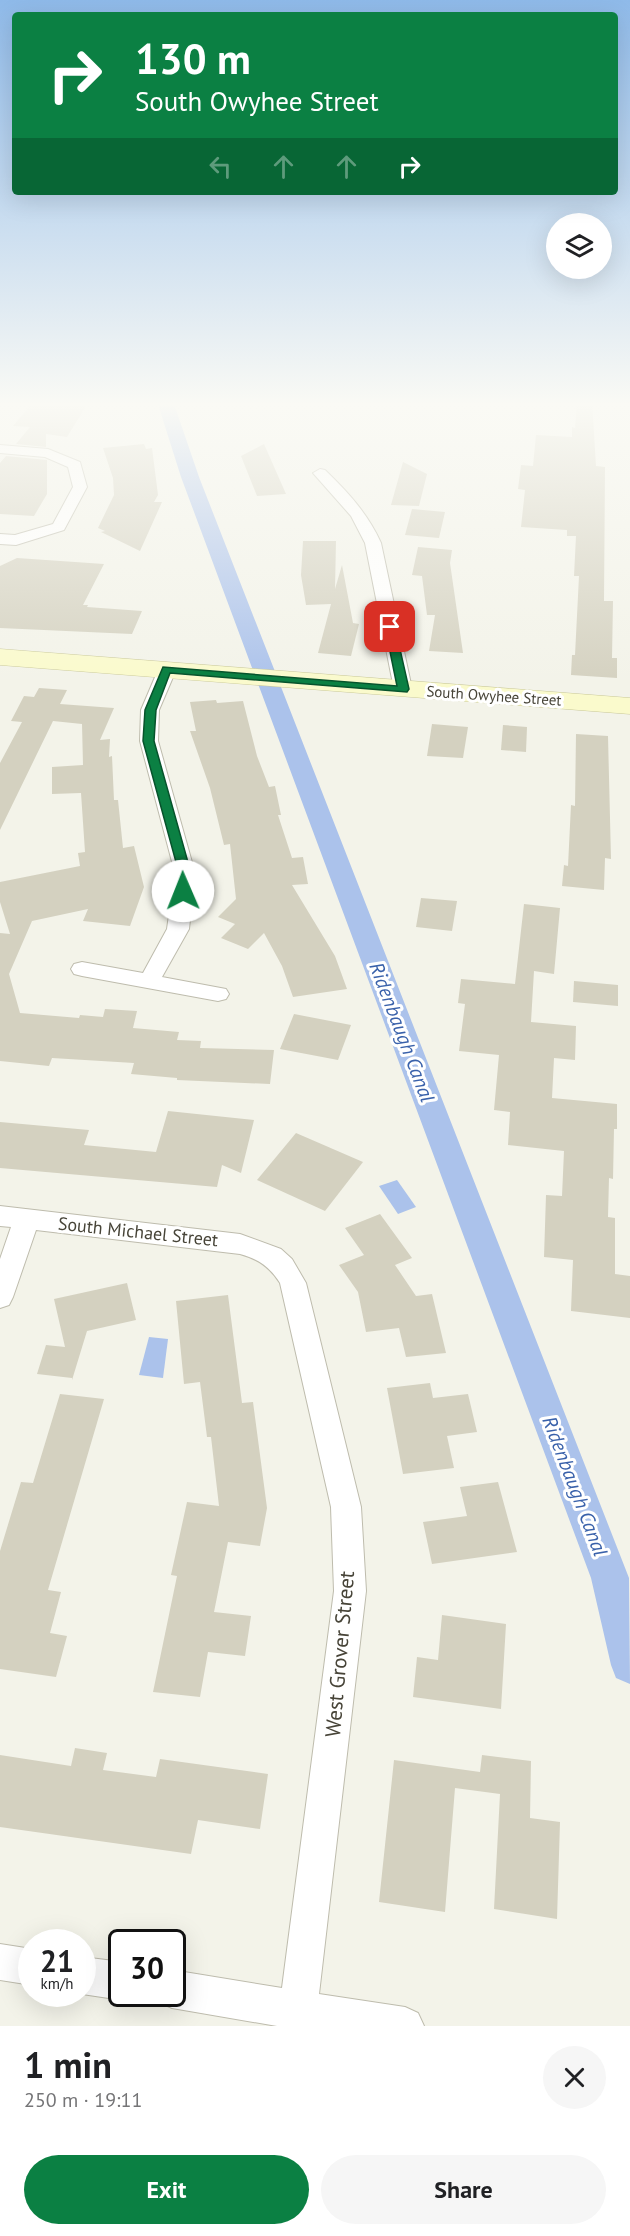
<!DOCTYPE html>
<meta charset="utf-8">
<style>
:root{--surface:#fff;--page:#f6f6f6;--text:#202124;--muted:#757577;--accent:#0b8043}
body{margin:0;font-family:"PT Sans",sans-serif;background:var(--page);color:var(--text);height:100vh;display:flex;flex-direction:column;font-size:22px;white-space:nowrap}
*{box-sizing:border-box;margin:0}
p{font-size:20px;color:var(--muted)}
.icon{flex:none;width:33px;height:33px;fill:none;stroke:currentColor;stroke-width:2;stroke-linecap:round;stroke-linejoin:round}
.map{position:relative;height:2026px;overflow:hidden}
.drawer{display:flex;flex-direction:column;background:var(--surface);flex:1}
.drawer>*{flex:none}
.banner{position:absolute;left:12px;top:12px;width:606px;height:183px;border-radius:6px;box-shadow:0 6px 24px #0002;background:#0b8043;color:#fff;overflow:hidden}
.buttons{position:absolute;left:546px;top:213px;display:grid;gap:12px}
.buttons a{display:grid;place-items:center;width:66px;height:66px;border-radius:50%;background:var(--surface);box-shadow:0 6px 24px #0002;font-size:30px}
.speed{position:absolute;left:18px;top:1929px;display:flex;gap:12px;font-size:30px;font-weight:700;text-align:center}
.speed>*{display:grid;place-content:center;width:78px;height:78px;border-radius:50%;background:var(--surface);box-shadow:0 6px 24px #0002;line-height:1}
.speed small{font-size:15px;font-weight:400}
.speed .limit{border:3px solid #111;border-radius:9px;background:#fff;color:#111}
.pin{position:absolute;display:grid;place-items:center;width:51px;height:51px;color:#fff;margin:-26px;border-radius:12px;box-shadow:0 3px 9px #0006}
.me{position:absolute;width:66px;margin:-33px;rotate:359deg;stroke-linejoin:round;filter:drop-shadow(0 0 4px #0008)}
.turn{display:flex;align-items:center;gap:21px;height:126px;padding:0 24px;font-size:27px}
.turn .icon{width:78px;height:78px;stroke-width:2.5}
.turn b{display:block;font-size:42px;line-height:51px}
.lanes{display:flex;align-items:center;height:57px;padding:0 24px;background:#0003;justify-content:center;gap:30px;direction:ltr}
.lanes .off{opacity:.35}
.round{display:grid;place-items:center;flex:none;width:63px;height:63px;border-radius:32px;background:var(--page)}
.head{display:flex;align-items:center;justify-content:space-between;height:102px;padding:0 24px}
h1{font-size:36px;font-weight:700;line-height:45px}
.action{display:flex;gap:12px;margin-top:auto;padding:12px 24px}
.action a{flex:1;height:69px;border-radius:36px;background:var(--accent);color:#fff;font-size:24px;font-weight:700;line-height:69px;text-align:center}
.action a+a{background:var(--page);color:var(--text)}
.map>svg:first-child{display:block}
</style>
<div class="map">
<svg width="630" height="2026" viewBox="0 0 630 2026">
<rect width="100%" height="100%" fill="#f3f3e9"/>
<g fill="#abc2eb">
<path d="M397 1180 416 1207 398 1214 379 1186Z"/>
<path d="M149 1337 168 1339 163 1378 139 1375Z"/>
</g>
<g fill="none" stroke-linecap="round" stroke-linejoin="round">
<path fill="#abc2eb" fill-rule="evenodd" d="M157 401H173L199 477 629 1578 630 1684 616 1678 611 1665 591 1578 181 477Z"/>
</g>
<g fill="#d4d1c0">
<path d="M34 401H89L67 437 46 434V447L16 444 30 427 13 426Z"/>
<path d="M577 401H592L596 466 605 467 604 601H613L612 658H617V678L571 675 572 655H575L579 576H574L576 536H567V530L521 527 525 490 518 489 521 465 533 466 536 435 572 437V427L575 428Z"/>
<path d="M144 444 146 449 152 448 158 495 154 502H162L140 551 101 532 105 531 98 528 114 495 113 478 103 448Z"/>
<path d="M264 444 286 494 257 496 241 456Z"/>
<path d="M6 456 47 460V494L34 516 0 514V463Z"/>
<path d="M403 462 427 474 419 506 391 505Z"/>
<path d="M412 509 445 512 439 538 405 535Z"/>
<path d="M303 541H336L335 589 342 565 353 623 359 624 351 656 318 653 331 604 306 605 301 575Z"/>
<path d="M418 547 452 550 450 563 463 653 429 651 435 615H427L422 576 412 575Z"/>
<path d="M17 558 104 564 83 605H88L87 607 142 611 132 634 0 628V566Z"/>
<path d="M39 688 67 690 60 704 114 708 100 740 110 739 109 757 112 756 114 800H118L123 848 134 846 144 887 130 926 83 921 88 909 32 921 9 974 20 1013 79 1018 80 1015 103 1017 105 1009 137 1011 133 1028 179 1032 177 1040 201 1041 200 1048 274 1050 270 1084 177 1080V1078L131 1074 134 1063 52 1058 49 1066 0 1061V933L10 934 0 902V882L80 866 78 853 85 852 81 793 52 794V767L83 765 82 724 53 721 0 830V763L22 722 11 721 24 696 34 697Z"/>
<path d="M216 700 217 703 243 701 257 756 269 787 275 786 281 815H278L292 858 303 857 308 884 292 885 335 956 347 989 293 997 282 966 264 933 248 949 221 938 235 924 218 917 236 899 230 844 224 845 210 788 190 731H196L190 702Z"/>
<path d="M432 724 468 727 463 758 427 756Z"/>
<path d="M503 725 527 727 526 752 501 750Z"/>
<path d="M576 734 608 736 611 859 605 858 604 890 562 886 564 865 568 866 571 805 575 806Z"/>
<path d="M421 898 457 901 452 931 416 927Z"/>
<path d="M524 904 560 908 554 974 534 971 531 1022 576 1026 575 1060 554 1058 552 1098 617 1104V1129H614L613 1179 609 1178 608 1217 615 1218V1274L630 1276V1318L571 1311 573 1260 544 1257 546 1195 562 1196 564 1151 508 1145 510 1112 494 1110 499 1055 459 1051 465 1004 458 1003 461 979 515 984Z"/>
<path d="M574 981 618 985V1006L573 1002Z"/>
<path d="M294 1014 351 1025 338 1060 280 1049Z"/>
<path d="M168 1111 254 1120 241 1173 222 1165 217 1187 0 1168V1122L89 1130 84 1145 156 1152Z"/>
<path d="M296 1133 363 1162 325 1211 257 1180Z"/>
<path d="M380 1214 412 1258 395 1265 416 1296 432 1294 446 1353 406 1357 399 1328 366 1332 358 1292 339 1265 364 1255 345 1228Z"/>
<path d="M127 1283 136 1320 87 1331 72 1380V1378L37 1374 46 1345 65 1347 54 1299Z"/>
<path d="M228 1295 242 1403 253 1402 267 1508 260 1546 228 1542 214 1612 251 1616 245 1656 208 1652 200 1697 153 1692 177 1576 171 1575 187 1502 219 1506 211 1437H207L200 1382 184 1384 176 1301Z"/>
<path d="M430 1383 433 1398 468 1394 477 1432 447 1436 454 1468 403 1474 387 1388Z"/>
<path d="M60 1394 104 1399 48 1590 61 1592 50 1633 67 1636 56 1677 0 1669V1551L21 1482 33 1483Z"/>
<path d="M498 1482 517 1552 432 1564 423 1522 467 1516 460 1487Z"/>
<path d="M442 1615 506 1624 501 1709 413 1697 417 1657 438 1660Z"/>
<path d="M75 1748 107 1753 103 1770 156 1777 160 1759 268 1774 260 1829 198 1820 191 1854 0 1827V1755L71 1766Z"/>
<path d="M482 1755 531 1761 530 1818 560 1822 557 1919 494 1909 500 1794 455 1788 445 1912 379 1902 394 1760 480 1772Z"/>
</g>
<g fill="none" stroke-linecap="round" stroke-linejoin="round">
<defs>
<g id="street">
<path d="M0 445 48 449 80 462 87 487 64 530 16 545 0 544V534L15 535 53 524 73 487 68 467 45 457 0 453Z"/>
<path d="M320 469 325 470C348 492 368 514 381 543L412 689 409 693H397L394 689 365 543 351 516 313 473Z"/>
<path d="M167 665 173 666 176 670 159 710 158 741 195 873 189 929 162 977 226 989 229 994 226 999 218 1001 82 976 74 974 71 969 74 964 82 962 143 973 167 929 175 873 140 741 141 710 158 670 161 666Z"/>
<path d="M0 1206 240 1234 281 1249 292 1259 306 1283 361 1507 366 1591 319 1994 405 2007 418 2013 424 2026H277L172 2008 159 2002 155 1994H172V1970L282 1988 334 1591 331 1507 280 1283C270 1267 258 1259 240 1254L36 1230 13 1297 9 1305 0 1308V1259L11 1227 0 1226Z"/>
<path d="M0 1944 32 1949V1985L0 1980Z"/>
<path d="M82 1957 122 1962V1994H135L122 2000 82 1994Z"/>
</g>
<path id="secondary" d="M0 649 630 698V714L0 665Z"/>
</defs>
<use href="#street" stroke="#bebcad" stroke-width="2"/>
<use href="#secondary" stroke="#c9c898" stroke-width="1"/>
<use href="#street" fill="#fff" fill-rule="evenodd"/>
<use href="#secondary" fill="#fafacc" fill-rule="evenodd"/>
</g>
<linearGradient id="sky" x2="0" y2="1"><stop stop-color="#8fbae9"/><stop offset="0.59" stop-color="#fafaf5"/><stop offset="1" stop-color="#fafaf5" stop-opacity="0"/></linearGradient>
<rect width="630" height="685" fill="url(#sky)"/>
<path fill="#0b8043" stroke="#07532c" stroke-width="1.5" d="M387 624 395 627 409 689 407 692 170 673 156 710 154 741 191 873 187 894H178L176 891 179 873 143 741 145 710 163 667 397 686 385 627Z"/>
<g text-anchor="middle" stroke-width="6" stroke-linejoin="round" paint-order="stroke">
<g font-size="15" fill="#474438" stroke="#fff">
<text transform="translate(494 696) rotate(4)" y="5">South Owyhee Street</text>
</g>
<g font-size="18" fill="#474438" stroke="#fff">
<text transform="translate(138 1232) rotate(6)" y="6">South Michael Street</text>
</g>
<g font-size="20" font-style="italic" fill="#3961aa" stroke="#fff">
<text transform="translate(402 1032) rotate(69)" y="7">Ridenbaugh Canal</text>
<text transform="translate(575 1486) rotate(69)" y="7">Ridenbaugh Canal</text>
</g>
<g font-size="21" fill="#474438" stroke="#fff">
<text transform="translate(340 1654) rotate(-85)" y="7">West Grover Street</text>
</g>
</g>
</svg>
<div class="buttons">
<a><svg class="icon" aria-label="layers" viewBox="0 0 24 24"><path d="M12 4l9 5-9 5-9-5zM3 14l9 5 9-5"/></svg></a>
</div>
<div class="speed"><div>21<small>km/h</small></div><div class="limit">30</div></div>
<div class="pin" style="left:390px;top:627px;background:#d93025"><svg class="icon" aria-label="arrive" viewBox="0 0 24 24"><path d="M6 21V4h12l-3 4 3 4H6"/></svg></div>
<svg class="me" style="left:183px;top:891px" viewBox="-20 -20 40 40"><circle r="19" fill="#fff"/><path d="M0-13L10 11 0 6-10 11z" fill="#0b8043"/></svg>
<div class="banner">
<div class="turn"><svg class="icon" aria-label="right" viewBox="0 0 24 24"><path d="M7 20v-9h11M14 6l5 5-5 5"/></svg><div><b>130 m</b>South Owyhee Street</div></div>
<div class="lanes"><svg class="icon off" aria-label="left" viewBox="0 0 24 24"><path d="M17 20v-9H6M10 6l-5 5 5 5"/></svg><svg class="icon off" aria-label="ahead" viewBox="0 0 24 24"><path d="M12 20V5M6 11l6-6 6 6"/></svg><svg class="icon off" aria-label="ahead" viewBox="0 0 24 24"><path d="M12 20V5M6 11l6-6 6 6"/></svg><svg class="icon" aria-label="right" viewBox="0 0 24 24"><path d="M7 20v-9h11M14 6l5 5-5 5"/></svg></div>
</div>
</div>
<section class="drawer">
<div class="head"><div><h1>1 min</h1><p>250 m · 19:11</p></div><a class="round"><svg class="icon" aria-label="close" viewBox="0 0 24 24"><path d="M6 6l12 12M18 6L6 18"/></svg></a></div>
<div class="action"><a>Exit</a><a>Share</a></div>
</section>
